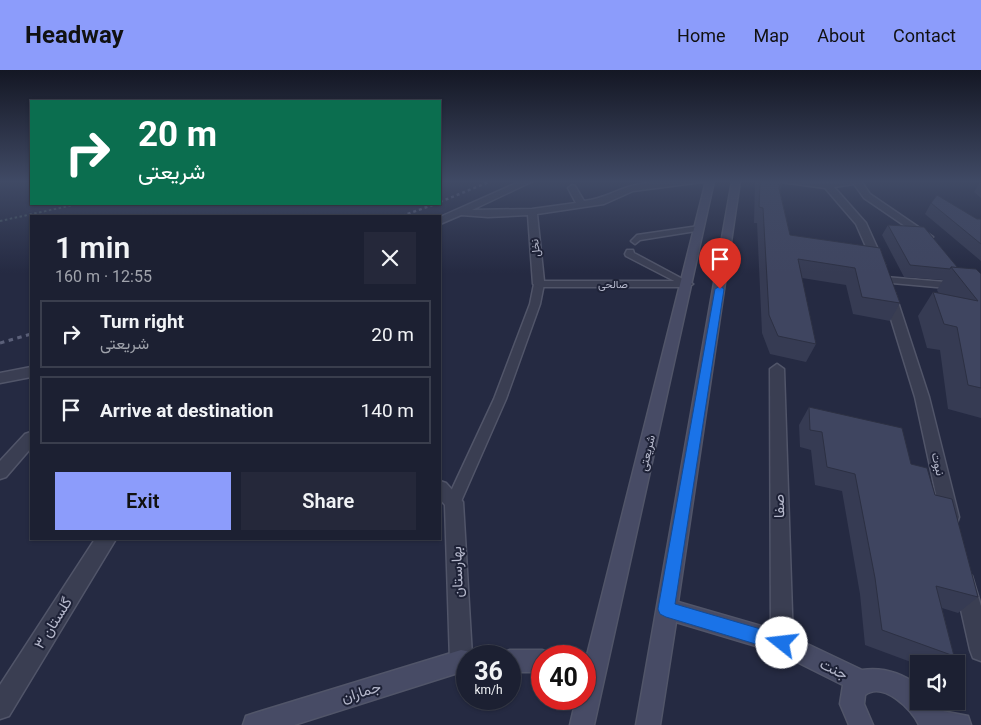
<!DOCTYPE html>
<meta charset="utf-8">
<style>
:root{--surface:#1c2032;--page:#25283a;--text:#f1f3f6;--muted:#a0a3ac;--line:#3a3e4d;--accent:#8c9cfb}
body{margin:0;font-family:Roboto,Vazirmatn,sans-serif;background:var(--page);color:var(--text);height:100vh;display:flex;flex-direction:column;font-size:19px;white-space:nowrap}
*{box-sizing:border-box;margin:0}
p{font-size:16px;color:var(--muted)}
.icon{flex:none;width:28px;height:28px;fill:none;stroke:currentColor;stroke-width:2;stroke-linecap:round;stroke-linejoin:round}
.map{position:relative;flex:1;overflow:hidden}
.side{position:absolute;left:30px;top:145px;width:411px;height:325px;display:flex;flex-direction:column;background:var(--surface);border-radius:0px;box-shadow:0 1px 4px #0004,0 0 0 1px var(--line)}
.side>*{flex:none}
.guide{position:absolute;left:30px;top:30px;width:411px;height:105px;border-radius:0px;box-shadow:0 1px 4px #0004,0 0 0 1px var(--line);background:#0b6e4f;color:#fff;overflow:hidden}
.buttons{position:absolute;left:910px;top:585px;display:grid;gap:10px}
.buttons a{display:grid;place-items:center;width:55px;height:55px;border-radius:0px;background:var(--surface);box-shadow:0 1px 4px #0004,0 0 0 1px var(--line);font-size:25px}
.speed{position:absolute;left:456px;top:575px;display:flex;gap:10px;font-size:25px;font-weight:700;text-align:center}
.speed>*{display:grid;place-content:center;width:65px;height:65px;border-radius:50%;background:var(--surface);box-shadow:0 1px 4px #0004,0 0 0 1px var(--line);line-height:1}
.speed small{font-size:12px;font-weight:400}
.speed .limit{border:8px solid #d22;background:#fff;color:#111}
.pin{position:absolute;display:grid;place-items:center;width:42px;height:42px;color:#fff;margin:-51px -21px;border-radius:50% 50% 50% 0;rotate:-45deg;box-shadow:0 0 5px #0007}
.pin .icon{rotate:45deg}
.me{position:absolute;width:55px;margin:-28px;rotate:286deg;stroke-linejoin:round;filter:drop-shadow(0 0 4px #0008)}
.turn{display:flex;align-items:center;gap:18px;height:105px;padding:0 25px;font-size:22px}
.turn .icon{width:65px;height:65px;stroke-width:2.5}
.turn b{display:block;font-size:35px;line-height:42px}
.round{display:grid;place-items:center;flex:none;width:52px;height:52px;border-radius:0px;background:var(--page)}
.summary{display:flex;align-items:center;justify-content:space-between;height:85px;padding:0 25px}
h1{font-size:30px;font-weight:600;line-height:38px}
.action{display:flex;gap:10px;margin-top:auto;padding:10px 25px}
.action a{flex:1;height:58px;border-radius:0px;background:var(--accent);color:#111;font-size:20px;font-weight:600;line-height:58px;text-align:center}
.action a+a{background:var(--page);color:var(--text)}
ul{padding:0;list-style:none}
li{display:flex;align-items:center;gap:15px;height:68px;margin:0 10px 8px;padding:0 15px;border:2px solid var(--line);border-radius:0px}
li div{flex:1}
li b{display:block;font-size:19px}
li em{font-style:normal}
header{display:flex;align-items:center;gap:30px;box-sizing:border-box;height:70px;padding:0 25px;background:var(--accent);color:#111}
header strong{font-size:24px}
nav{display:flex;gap:28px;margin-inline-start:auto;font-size:18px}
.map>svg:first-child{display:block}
</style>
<header>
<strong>Headway</strong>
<nav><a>Home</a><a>Map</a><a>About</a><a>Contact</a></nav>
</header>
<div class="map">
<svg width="981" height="655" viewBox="0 0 981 655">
<rect width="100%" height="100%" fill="#252a42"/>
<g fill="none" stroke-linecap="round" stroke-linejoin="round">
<defs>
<g id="lane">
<path d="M699 156H702V160L640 170 635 174 631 171 637 165Z"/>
<path d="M627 180H633L634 183 692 214 690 216H684L626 186 625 184Z"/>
<path d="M539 211 544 214 540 234 506 329 459 436 454 438 449 436 446 432 494 329 530 234 534 214Z"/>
</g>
<g id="street">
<path d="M521 111H533L472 140 532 139 576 133 568 118 572 115 575 116 584 131C601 129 613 122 628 117 653 109 684 111 710 111L633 121 604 134 537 144 544 211H687L693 214 687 217H539L533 214 528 145 488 147 461 145 440 154V147Z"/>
<path d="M773 111 828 113 861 111 870 124 933 167 924 169 864 128 854 114 834 117 866 153 885 195 883 197H875L856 154 825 118Z"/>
<path d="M885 207 958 213 964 216 958 219 881 212 879 210Z"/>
<path d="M889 219 895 223 929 327 959 447 957 453 950 455 943 453 941 447 915 327 883 223Z"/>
<path d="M777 294 784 299 793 573 790 581 782 584 774 581 771 573 770 299Z"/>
<path d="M31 297V307L0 313V303Z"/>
<path d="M31 362V378L6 407 0 409V391L25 364Z"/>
<path d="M440 411 446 413 463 432 472 586H468V600L461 602 453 599 450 591 445 435 440 429Z"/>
<path d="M95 469H116L9 646 0 649V615Z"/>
<path d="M965 503 972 506 981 536V591L973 588 970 580 955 513 958 506Z"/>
</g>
<g id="secondary">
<path d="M706 111H714L594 655H570L576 629H585V593Z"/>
<path d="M732 111H740L678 532 782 562 862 600C883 597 902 603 919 616V631H933L937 640 968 646 971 655H919C912 639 883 611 865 625L864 634 873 655H849L840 634 843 615 779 583 676 552 660 655H636Z"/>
<path d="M461 580 476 583 477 586H468V602H461L294 655H243L246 646 255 643Z"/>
<path d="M510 580H542L550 583 551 586H542V602H510V586H501L502 583Z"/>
</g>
</defs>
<use href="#lane" stroke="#515569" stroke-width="3"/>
<use href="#street" stroke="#515569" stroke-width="3"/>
<use href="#secondary" stroke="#515569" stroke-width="3"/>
<path stroke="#455660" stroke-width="2" stroke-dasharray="2.5 2.5" stroke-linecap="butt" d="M0 151 78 134"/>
<use href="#lane" fill="#3a3e52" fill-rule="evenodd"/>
<use href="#street" fill="#3a3e52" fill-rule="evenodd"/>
<use href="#secondary" fill="#474b65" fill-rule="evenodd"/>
<g stroke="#5b6079" stroke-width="2.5" stroke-dasharray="3 3" stroke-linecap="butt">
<path d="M440 132 491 111"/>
<path d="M402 146 435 134"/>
</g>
<path stroke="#5b6079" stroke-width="3" stroke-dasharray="4.5 4.5" stroke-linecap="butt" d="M0 273 31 264"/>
</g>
<g fill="#363b53">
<path d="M755 111H783L780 120 790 165 880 178 900 233 890 251 853 244 846 215 802 208 816 274 806 292 770 284 762 263 757 153H754Z"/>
<path d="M980 112 981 113V128L974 122Z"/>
<path d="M931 133 977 149H981V191L925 144Z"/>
<path d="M888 155 958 198 981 204V348L948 339 940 280 927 278 918 246 933 222 939 224 937 220 943 210 904 207 882 165Z"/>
<path d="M809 337 911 394 935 425 978 527 958 543 942 538 954 586 942 594H919V595L865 575 860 524 842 421 815 415 811 380 800 377 799 355Z"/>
</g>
<path fill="#2c3043" d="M630 111H648L629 115Z"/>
<g fill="#3f4560" stroke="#2c3043">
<path d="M760 111H782L779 118 790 165 880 178 900 233 862 227 855 198 798 189 816 274 778 266 769 245 763 138 759 137Z"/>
<path d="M937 125 977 149H981V174L931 133Z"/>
<path d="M888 155 924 157 958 198 951 197 950 199 910 195Z"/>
<path d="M951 197 976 199 981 204V318L968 315 957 257 944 254 933 222 978 231Z"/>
<path d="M809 337 902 358 911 394 927 398 935 425 952 429 978 527 936 516 954 586 882 560 875 508 855 404 827 397 822 362 810 360Z"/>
</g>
<linearGradient id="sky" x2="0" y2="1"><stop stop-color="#141724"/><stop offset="0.55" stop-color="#404a65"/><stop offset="1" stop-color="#404a65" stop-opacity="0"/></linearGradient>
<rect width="981" height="203" fill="url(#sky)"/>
<path fill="#1a73e8" stroke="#114b97" d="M720 216 724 219 675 534 788 567 790 573 788 579 782 582 666 547 660 544 658 539 715 219Z"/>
<g text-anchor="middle" stroke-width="4" stroke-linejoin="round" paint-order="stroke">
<g font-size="11" fill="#b6b9cc" stroke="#1e2237">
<text transform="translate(535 178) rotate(-96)" y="4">نخل</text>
<text x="613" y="218">صالحی</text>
</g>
<g font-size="12" fill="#b6b9cc" stroke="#1e2237">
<text transform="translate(647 383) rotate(-77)" y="4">شریعتی</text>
<text transform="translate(938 394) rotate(77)" y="4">نبوت</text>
</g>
<g font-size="15" fill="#b6b9cc" stroke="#1e2237">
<text transform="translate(779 436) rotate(-91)" y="5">صفا</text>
<text transform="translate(457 502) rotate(-92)" y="5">بهارستان</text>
<text transform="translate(53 553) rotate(-58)" y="5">گلستان ۳</text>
<text transform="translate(834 599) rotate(26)" y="5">جنت</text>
<text transform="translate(361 622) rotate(-17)" y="5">جماران</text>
</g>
</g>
</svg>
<div class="buttons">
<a><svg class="icon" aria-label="sound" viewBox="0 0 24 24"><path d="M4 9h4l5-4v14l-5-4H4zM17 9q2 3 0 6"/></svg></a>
</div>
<div class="speed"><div>36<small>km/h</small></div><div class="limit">40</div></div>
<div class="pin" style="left:720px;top:219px;background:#d93025"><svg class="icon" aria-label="arrive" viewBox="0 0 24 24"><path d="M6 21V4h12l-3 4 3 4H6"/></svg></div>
<svg class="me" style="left:782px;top:573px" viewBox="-20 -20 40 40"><circle r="19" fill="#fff"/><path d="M0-13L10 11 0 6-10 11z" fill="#1a73e8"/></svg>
<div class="guide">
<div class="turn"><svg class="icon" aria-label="right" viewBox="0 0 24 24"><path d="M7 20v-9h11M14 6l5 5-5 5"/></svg><div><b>20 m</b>شریعتی</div></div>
</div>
<section class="side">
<div class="summary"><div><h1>1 min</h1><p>160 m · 12:55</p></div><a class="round"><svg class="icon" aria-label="close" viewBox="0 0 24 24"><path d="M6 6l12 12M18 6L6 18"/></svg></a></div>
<ul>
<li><svg class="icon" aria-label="right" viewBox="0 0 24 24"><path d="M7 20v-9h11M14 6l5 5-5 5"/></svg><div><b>Turn right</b><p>شریعتی</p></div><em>20 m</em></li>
<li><svg class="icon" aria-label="arrive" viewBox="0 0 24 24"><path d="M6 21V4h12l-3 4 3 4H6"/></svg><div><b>Arrive at destination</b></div><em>140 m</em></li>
</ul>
<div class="action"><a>Exit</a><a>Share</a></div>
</section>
</div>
